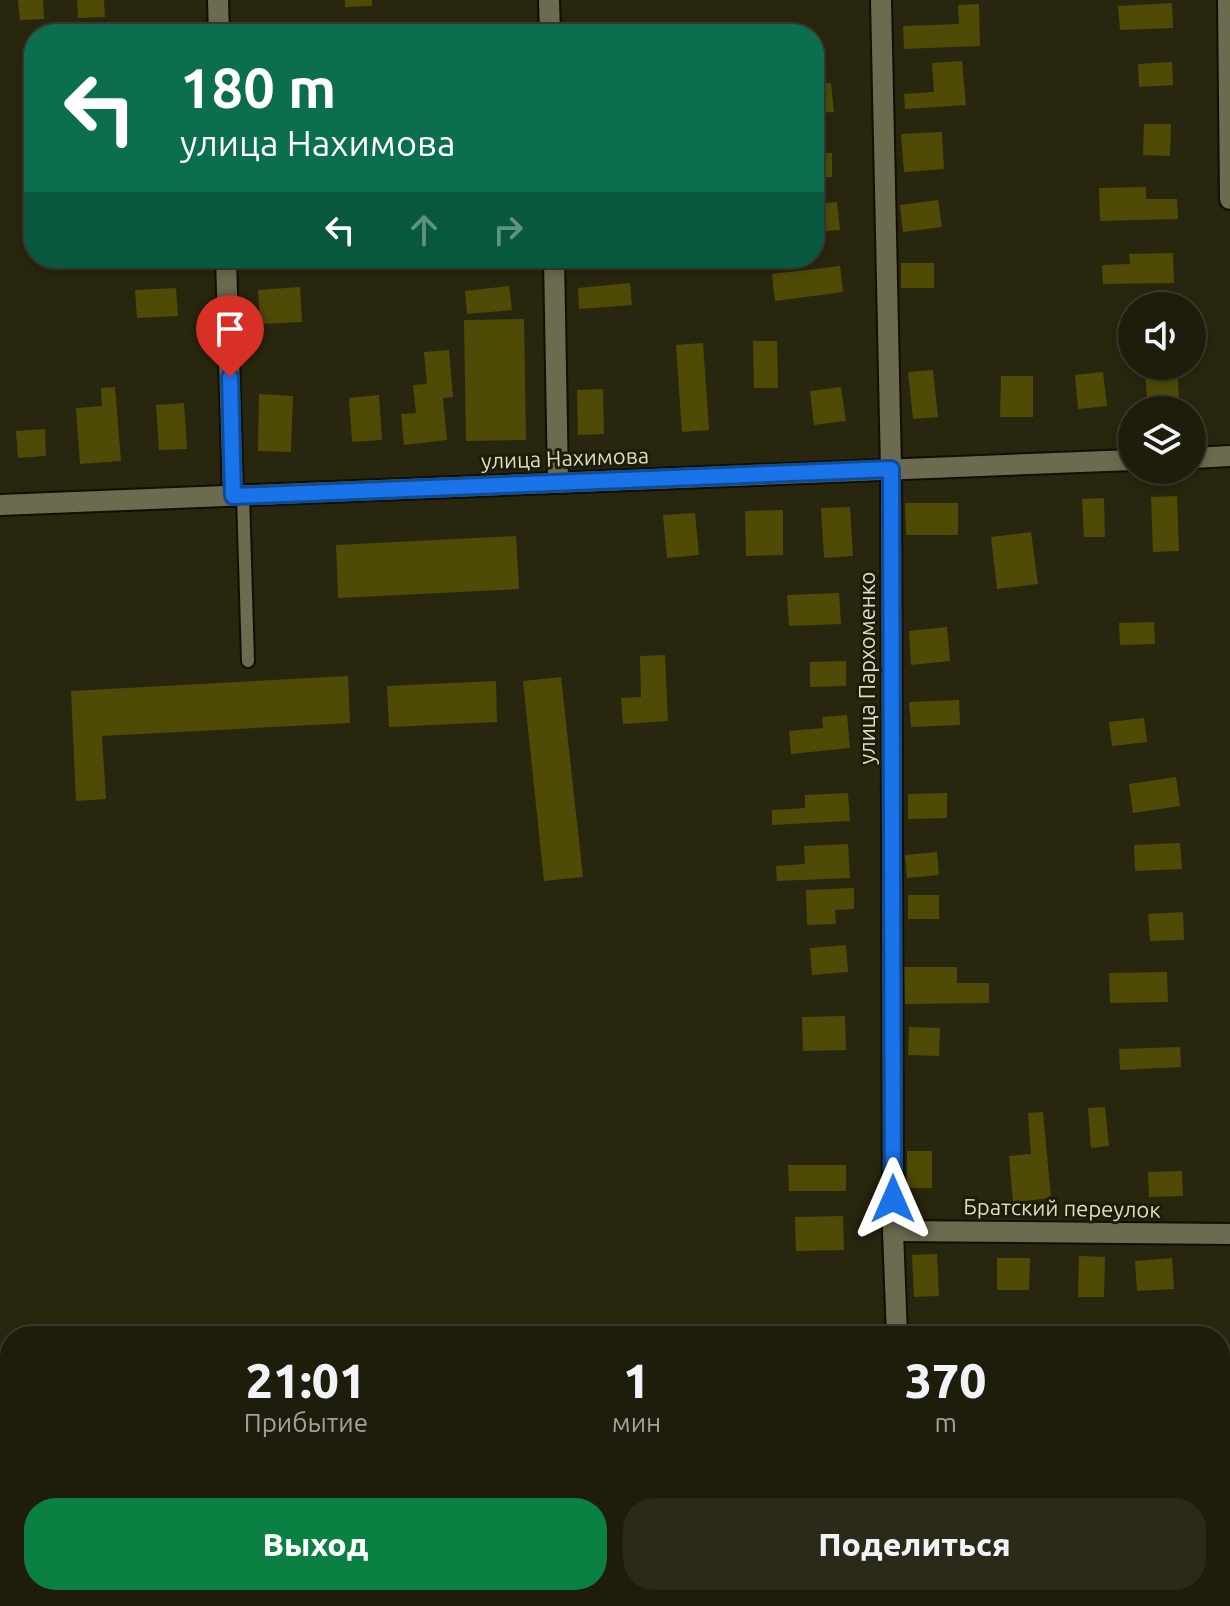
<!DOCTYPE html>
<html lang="ru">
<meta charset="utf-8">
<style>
:root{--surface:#1e1c0a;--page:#2b2918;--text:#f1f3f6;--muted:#a1a19c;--line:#3c3a2b;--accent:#0b8043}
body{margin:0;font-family:Ubuntu,sans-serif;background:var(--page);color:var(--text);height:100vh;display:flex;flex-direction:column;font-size:30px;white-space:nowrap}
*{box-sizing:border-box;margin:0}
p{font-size:26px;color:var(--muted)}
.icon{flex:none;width:44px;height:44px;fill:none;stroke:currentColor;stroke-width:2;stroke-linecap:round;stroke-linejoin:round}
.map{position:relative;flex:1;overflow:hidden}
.panel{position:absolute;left:0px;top:1326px;width:1230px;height:280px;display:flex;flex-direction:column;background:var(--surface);border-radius:32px 32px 0 0;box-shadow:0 4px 12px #0003,0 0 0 2px var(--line)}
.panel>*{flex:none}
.top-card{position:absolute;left:24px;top:24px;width:800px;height:244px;border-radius:32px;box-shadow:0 4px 12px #0003,0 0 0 2px var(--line);background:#0b6e4f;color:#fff;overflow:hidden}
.buttons{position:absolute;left:1118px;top:292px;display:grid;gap:16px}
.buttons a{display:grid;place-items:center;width:88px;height:88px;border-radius:50%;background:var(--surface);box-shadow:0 4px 12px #0003,0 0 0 2px var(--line);font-size:40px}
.pin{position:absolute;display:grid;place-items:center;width:68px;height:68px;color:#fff;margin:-82px -34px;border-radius:50% 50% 50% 0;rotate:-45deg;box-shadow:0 0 8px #0007}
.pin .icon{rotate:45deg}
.me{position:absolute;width:88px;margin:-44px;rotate:0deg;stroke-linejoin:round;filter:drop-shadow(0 0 6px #0008)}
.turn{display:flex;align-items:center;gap:28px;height:168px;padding:0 24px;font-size:36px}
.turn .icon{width:104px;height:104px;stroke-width:2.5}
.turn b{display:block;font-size:56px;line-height:68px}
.lanes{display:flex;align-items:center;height:76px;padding:0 24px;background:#0003;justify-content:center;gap:40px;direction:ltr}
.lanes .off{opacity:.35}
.eta{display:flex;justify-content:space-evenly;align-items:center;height:136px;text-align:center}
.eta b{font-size:48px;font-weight:800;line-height:56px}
.button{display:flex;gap:16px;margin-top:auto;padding:16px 24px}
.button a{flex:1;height:92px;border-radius:32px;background:var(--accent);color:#fff;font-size:32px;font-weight:800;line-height:92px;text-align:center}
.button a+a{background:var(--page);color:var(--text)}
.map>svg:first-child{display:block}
</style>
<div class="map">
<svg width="1230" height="1606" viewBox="0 0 1230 1606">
<rect width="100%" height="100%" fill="#28260e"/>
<g fill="#4f4b07">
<path d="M18 0H43L44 19 20 20Z"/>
<path d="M77 0H104L105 17 78 18Z"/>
<path d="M345 0H372V6L345 7Z"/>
<path d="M1172 3 1173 28 1120 30 1118 6Z"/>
<path d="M979 4 980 46 904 49 903 26 959 24 958 5Z"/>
<path d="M962 61 966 105 905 109 904 94 934 92 932 63Z"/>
<path d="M1172 62 1173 85 1139 87 1138 64Z"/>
<path d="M831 83 834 112 814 113V84Z"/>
<path d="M1144 124H1171L1170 156 1143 155Z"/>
<path d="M942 132 944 169 904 172 901 134Z"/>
<path d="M814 153H832V177L814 178Z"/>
<path d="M1146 187V199H1177L1178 219 1100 221 1099 188Z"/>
<path d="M938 200 942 227 903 232 900 205Z"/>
<path d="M837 202 840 230 814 232V204Z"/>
<path d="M1173 253 1174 283 1103 284 1102 265 1130 264 1129 254Z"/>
<rect x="901" y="263" width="33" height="25"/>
<path d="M840 266 843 292 775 301 772 274Z"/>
<path d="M630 283 632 305 579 309 578 288Z"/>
<path d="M509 286 512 310 467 314 465 291Z"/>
<path d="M300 287 302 322 260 324 258 290Z"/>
<path d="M176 288 178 316 137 318 135 290Z"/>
<path d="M524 319 526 440 466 441 464 320Z"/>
<path d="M753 341H777L778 388H754Z"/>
<path d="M703 343 709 430 682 432 676 345Z"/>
<path d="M449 350 453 397 443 398 447 440 404 445 401 414 416 413 413 385 427 384 424 352Z"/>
<path d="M933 370 938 417 913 419 908 372Z"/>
<path d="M1177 370 1180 410H1148L1145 372Z"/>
<path d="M1103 372 1107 406 1078 409 1075 375Z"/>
<path d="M1001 376H1033V417H1000Z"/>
<path d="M115 387 121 461 80 464 76 408 102 406 101 388Z"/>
<path d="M841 387 846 421 814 425 810 391Z"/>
<path d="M603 389 604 434 578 435 577 390Z"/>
<path d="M259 394 293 396 291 452 258 451Z"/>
<path d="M379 395 382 440 352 442 349 398Z"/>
<path d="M184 403 187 449 159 450 156 405Z"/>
<path d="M45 429 46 456 18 458 16 431Z"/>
<path d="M1177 496 1179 551 1153 552 1151 497Z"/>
<path d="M1104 498 1105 537H1084L1082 499Z"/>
<path d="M905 503H958V535H906Z"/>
<path d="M850 507 853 556 824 558 821 508Z"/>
<path d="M783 510V555L746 556 745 511Z"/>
<path d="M695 513 699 555 667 558 663 515Z"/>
<path d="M1031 532 1038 584 997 589 991 537Z"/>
<path d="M516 536 519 589 338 598 336 545Z"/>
<path d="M839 593 841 624 789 626 787 595Z"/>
<path d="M1154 622 1155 644 1120 645 1119 623Z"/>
<path d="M947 627 950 661 911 665 909 631Z"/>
<path d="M665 655 668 721 623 724 621 698 641 697 640 656Z"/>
<path d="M846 661V686L810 687V662Z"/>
<path d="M348 676 350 723 102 736 106 799 76 801 71 691Z"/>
<path d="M561 677 583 877 544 881 523 681Z"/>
<path d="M496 681 497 722 389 727 387 686Z"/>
<path d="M959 700 960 725 911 727 909 702Z"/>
<path d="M847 715 850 748 791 754 789 731 823 728 822 717Z"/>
<path d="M1144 718 1147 742 1112 746 1109 722Z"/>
<path d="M1176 777 1180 806 1133 813 1129 784Z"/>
<path d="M848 793 850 821 772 825V810L805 808V795Z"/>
<path d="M947 793V818L908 819V794Z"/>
<path d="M1180 843 1182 869 1135 871 1134 845Z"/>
<path d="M848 844 850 878 777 881 776 866 805 864 804 846Z"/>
<path d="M937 852 939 875 907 878 905 855Z"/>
<path d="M854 888V909L835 910 836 924 807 925 806 890Z"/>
<rect x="908" y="895" width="31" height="24"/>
<path d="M1183 912 1184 940 1150 941 1148 914Z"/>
<path d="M846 945 848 972 812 975 810 948Z"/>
<path d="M904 967H957V983H989V1003L905 1004Z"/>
<path d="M1167 972 1168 1002 1110 1003 1109 973Z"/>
<path d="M845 1016 846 1050 803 1051 802 1017Z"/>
<path d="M909 1027 940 1028 939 1056 908 1055Z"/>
<path d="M1180 1047 1181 1067 1120 1070 1119 1049Z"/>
<path d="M1105 1107 1109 1146 1091 1148 1088 1108Z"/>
<path d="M1043 1112 1051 1198 1013 1202 1009 1156 1031 1154 1028 1113Z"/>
<rect x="907" y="1151" width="25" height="37"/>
<path d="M788 1165H846V1191H789Z"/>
<path d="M1182 1171 1183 1196 1149 1197 1148 1172Z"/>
<path d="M843 1216 844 1250 796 1251 795 1217Z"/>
<path d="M937 1254 939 1296 914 1297 912 1255Z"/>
<path d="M1079 1256 1105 1257 1104 1297H1078Z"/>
<path d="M997 1258H1030L1029 1290H997Z"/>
<path d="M1172 1258 1174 1289 1137 1291 1135 1261Z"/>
<path d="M952 1596H983V1601L952 1600Z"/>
</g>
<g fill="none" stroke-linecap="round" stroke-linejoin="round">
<defs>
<path id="service" d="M243 495 248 661"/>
<g id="minor">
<path d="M218 0 219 34"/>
<path d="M549 0 550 34"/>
<path d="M881 0 891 469 893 1231 897 1336"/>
<path d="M1228 0 1230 199"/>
<path d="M226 258 233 496"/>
<path d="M554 258 558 483"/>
<path d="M893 1231 1230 1234"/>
<path d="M908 1596V1606"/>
</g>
<g id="tertiary">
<path d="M1192 458 1230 456"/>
<path d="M0 505 1132 460"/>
</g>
</defs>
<use href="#service" stroke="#110f00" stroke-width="16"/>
<use href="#minor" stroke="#110f00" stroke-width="24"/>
<use href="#tertiary" stroke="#110f00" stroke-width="24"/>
<use href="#service" stroke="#6c6b50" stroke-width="12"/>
<use href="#minor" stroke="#6c6b50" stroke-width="20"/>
<use href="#tertiary" stroke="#6c6b50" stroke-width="20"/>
</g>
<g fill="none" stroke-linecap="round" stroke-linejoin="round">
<defs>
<path id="route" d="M230 377 233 496 891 469 893 1199"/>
</defs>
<use href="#route" stroke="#114b97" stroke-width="20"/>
<use href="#route" stroke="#1a73e8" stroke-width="14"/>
</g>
<g text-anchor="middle" stroke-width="6" stroke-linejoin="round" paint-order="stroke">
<g font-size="22" fill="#dcdccd" stroke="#1e1d05">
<text transform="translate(565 458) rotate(-2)" y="8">улица Нахимова</text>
<text transform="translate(867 668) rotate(-90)" y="8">улица Пархоменко</text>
<text transform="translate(1062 1208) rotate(1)" y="8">Братский переулок</text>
</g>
</g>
</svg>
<div class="buttons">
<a><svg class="icon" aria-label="sound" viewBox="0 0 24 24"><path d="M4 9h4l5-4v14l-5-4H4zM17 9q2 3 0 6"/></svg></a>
<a><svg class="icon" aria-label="layers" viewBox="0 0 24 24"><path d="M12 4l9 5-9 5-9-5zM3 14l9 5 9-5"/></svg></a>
</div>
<div class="pin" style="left:230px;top:377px;background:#d93025"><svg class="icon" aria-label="arrive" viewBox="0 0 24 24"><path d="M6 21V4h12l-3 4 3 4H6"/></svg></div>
<svg class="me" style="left:893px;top:1199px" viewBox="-20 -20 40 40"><path d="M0-17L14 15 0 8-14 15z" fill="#1a73e8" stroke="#fff" stroke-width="4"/></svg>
<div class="top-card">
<div class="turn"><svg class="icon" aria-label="left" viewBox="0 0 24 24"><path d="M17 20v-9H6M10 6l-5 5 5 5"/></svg><div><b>180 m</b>улица Нахимова</div></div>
<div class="lanes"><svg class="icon" aria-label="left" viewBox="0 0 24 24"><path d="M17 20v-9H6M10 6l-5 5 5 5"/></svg><svg class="icon off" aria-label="ahead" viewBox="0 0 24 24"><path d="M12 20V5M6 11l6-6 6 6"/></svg><svg class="icon off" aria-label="right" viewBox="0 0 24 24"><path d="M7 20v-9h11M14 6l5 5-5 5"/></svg></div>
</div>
<section class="panel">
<div class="eta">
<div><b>21:01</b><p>Прибытие</p></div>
<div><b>1</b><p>мин</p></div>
<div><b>370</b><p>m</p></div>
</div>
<div class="button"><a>Выход</a><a>Поделиться</a></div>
</section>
</div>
